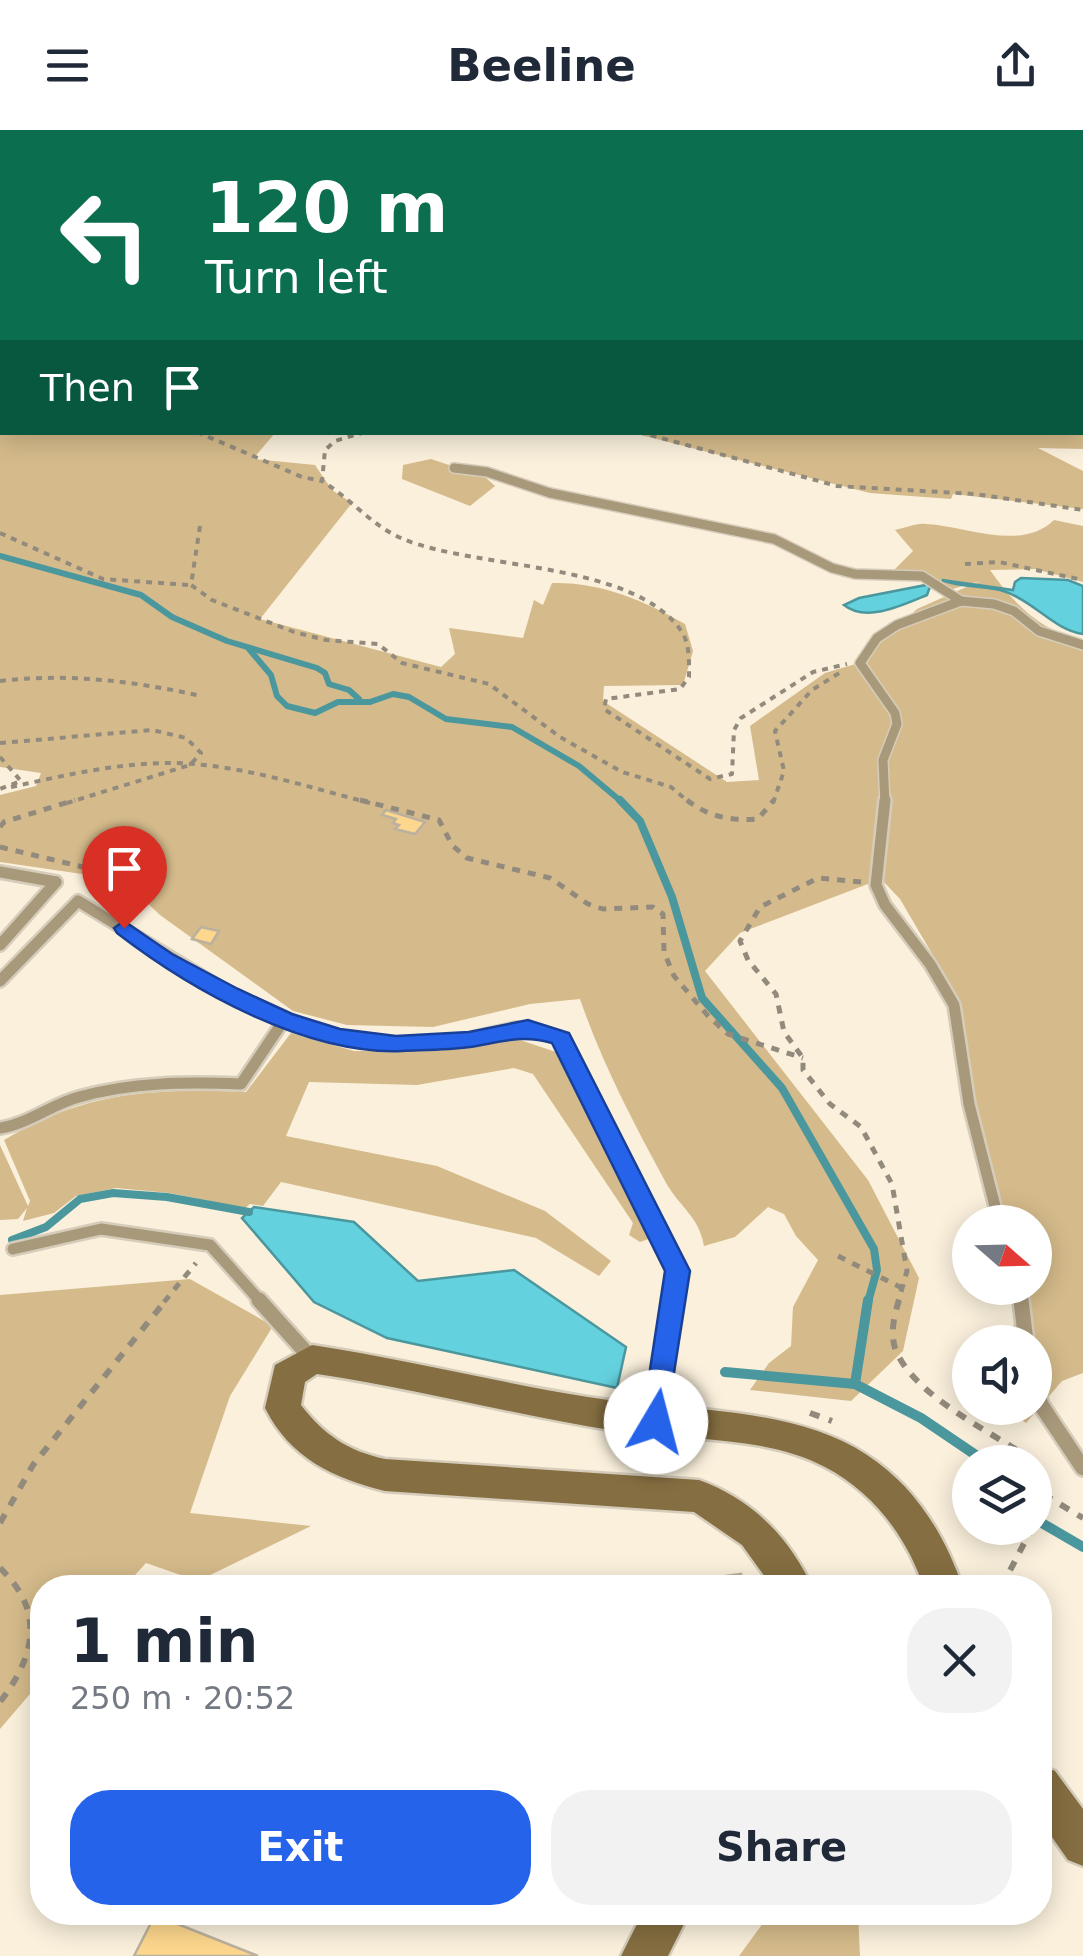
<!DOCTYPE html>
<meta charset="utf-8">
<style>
:root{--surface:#fff;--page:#f2f2f3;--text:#1f2937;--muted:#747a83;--accent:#2563eb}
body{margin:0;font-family:"DejaVu Sans",sans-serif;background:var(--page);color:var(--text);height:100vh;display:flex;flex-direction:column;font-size:38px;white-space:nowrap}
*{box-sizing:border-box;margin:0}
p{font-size:32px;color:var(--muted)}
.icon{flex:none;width:55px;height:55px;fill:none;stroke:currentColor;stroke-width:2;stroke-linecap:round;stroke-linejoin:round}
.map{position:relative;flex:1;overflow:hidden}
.side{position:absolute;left:30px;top:1445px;width:1022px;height:350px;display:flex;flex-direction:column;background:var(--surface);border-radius:40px;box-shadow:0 5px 25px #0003}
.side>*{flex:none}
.hud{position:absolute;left:0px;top:0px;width:1085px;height:305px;box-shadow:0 5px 25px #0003;background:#0b6e4f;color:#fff;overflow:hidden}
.needle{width:65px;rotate:110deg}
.buttons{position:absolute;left:952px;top:1075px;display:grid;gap:20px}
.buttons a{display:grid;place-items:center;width:100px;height:100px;border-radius:50%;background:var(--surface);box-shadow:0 5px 25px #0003;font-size:50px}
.pin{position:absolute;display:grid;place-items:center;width:85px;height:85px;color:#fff;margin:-102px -42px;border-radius:50% 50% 50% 0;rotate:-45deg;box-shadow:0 0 10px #0007}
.pin .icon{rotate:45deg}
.me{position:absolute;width:110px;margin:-55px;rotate:8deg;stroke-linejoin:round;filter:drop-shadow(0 0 8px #0008)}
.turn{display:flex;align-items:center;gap:35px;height:210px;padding:0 40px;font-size:45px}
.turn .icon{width:130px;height:130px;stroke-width:2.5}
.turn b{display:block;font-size:70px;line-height:85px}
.then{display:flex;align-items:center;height:95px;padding:0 40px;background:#0003;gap:20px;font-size:38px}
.round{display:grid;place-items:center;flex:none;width:105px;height:105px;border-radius:40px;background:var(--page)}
.headline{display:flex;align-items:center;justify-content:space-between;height:170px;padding:0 40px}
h1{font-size:60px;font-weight:800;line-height:75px}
.button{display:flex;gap:20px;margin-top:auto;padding:20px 40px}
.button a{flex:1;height:115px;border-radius:40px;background:var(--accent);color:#fff;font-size:40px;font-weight:800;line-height:115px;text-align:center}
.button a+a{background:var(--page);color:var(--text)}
header{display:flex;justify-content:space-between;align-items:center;height:130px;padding:0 40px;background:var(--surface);font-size:45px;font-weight:800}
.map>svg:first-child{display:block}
</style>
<header><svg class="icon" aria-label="menu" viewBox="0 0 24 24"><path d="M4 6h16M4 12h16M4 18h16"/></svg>Beeline<svg class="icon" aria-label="share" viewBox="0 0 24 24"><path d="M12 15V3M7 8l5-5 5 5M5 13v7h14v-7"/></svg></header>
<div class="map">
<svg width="1083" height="1826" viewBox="0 0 1083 1826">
<rect width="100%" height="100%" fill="#faf0dc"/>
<g fill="#d5bb8b">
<path d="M224 0H987L225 2Z"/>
<path d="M0 44 2 302 275 303 253 329 315 335 332 360 352 373 260 489 441 537 455 524 449 498 523 508 534 470 543 475 552 453C601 452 643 470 685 494L693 521 683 555 604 556 603 571 727 652 759 650 750 596 825 543 859 533 917 479 980 451 942 462 930 449 897 451 894 440 913 421 895 400C905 398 916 393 926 394 967 396 1021 422 1054 390L1083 396V452L1035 439 990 440C1014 474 1041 502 1083 510V1243L1062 1251 1026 1293 1007 1278H1035V1212H1011L1014 1194 1031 1158H1035V1092H1005L980 1040 941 839 900 769 881 749 740 803 705 841 868 1050 919 1148 903 1221 851 1271 750 1260 769 1233 791 1216 793 1177 818 1130 796 1106 784 1084 768 1077 735 1107 704 1116C699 1086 679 1077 665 1051 633 992 602 933 580 869L530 874 433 897 347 895 293 881 160 785 123 750 0 732V665L36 656 41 643 0 637Z"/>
<path d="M1083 282V319L1038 318 1083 341V379L953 364 951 369 870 363 633 303 1082 302Z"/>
<path d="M431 329 485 347 495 356 470 376 402 349 403 335Z"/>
<path d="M291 903 354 921H409L517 909 559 923 654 1107 640 1112 629 1105 633 1093 533 944 514 938 417 955 309 952 286 1006 437 1036 545 1081 611 1131 599 1146 536 1108 281 1052 263 1076 250 1074 245 1078 169 1063 116 1058 76 1066 54 1083 23 1091 27 1078 18 1089 0 1090V1015L28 1076 30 1071 4 1010C85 961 155 958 246 962Z"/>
<path d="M190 1149 273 1196 230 1266 190 1383 311 1396 198 1451 146 1433 124 1457 42 1458V1550L0 1599V1165Z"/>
<path d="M771 1782 858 1783 860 1826H739Z"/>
</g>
<g fill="#64d1de" stroke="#4b979e" stroke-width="2.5">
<path d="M1021 448 1068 450 1083 456V504C1056 500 1039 477 1013 465 992 454 962 459 942 450L1013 460 1015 452Z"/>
<path d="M931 454 927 465C903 475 866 493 844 475L859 468Z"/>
<path d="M254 1077 354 1092 418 1151 514 1140 626 1217 617 1258 387 1208 314 1172 242 1088Z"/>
</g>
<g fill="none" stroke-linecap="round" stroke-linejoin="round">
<g stroke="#4b979e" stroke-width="6">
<path d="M0 426 141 465 172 487 227 511 317 538 325 543 329 554 349 560 359 569"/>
<path d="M249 519 271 545 277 566 287 576 315 583 338 572H370L393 564 409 567 446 589 512 597 579 636 623 673"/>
</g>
<g stroke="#4b979e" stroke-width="8">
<path d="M620 670 640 691 672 767 702 868 782 958 874 1119 877 1140 868 1172"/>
<path d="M12 1110 46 1097 80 1069 113 1063 167 1067 249 1082"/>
</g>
<g stroke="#4b979e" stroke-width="10">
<path d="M868 1170 855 1254 921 1288 986 1332"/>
<path d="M725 1242 855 1254"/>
<path d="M1035 1389 1083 1417"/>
</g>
</g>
<g fill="#fdd78d" stroke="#bbb19e" stroke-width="2.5">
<path d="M386 680 425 692 415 704 395 699 399 695 393 693 396 689 382 685Z"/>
<path d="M201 797 219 801 211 814 192 809Z"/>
<path d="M741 1444 744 1458H690L689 1451Z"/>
<path d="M155 1785 258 1826H134Z"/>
</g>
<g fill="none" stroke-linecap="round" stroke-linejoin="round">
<defs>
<g id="lane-far2">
<path d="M454 338 487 342 550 363 774 409 832 438 855 444 922 446 961 471"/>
<path d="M885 673 883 630 897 594 895 583 860 533 877 508 897 495 961 471 994 474 1014 481 1039 501 1083 515"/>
</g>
<g id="lane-far1">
<path d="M885 670 876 755 885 775 930 834 954 875 969 974 999 1092"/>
<path d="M0 742 56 752"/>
<path d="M0 815 56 752"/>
<path d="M0 851 78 771 229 863 308 898 351 909 395 914 463 910 517 898 561 908 677 1141 673 1172"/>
<path d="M0 998C28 994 52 974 79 967 132 952 187 952 241 954L284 890"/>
<path d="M13 1119 101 1099 210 1115 261 1172"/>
<path d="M1019 1158 1021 1172"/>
</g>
<g id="lane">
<path d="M259 1170 312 1229"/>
<path d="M1021 1170 1026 1212"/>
<path d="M1035 1255 1041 1275 1083 1338"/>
<path d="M656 1287 673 1170"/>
</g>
<rect id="street" x="1082" y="35" width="1" height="8"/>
<g id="secondary">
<path d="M312 1215C404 1229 495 1252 588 1267 675 1281 792 1275 867 1325 915 1356 945 1405 963 1458H924C907 1407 873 1362 825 1337 765 1305 683 1311 616 1301 516 1285 417 1259 317 1244L305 1252 301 1275C324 1305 348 1321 385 1329L699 1350C752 1369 789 1407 813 1458H773L742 1415 694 1382 385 1361C333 1348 290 1328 265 1278L275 1235Z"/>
<path d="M1040 1635 1055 1641 1083 1679V1736L1068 1730 1040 1690Z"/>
<path d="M643 1782H690L668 1826H621Z"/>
</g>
</defs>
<use href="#lane-far2" stroke="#d5ccba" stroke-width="12"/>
<use href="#lane-far1" stroke="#d5ccba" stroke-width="16"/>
<use href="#lane" stroke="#d5ccba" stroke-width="20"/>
<use href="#street" stroke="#d5ccba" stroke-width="6"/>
<use href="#secondary" stroke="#d5ccba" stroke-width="5"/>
<g stroke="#928b7d" stroke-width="4" stroke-dasharray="6 6" stroke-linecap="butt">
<path d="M197 302 302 347 322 351"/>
<path d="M365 302 335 311 325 320 322 351C350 368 372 396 403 409 478 440 634 431 682 502 690 515 689 533 689 547L680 559 606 569 604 579 710 649 732 644 734 600 741 588 813 542 847 534"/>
<path d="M639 302 837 356 975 364 1083 380"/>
<path d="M200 396 191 455 212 470 294 502 326 510 378 514 402 533 489 554 560 607 622 642 671 657 690 673"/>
<path d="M0 403 103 449 189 455"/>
<path d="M965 434 999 432 1083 450"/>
<path d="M0 551C69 543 134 551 201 566"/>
<path d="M0 613 152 600 186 608 201 623 190 635 67 673"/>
<path d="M0 627 21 651 0 659"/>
<path d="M11 657C62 646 112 634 164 633 233 632 304 656 370 673"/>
<path d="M773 673 784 641 775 601 812 560 844 540"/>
</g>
<g stroke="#928b7d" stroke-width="5" stroke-dasharray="8 8" stroke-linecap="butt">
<path d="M360 670 439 690 452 715 467 728 550 748 588 774 603 779 653 777 663 784 664 822 674 846 709 887 728 904 803 928"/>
<path d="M687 670C708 687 732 691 758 689L774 670"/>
<path d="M0 697 4 692 75 670"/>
<path d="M0 717 83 737"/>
<path d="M861 752 818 748 760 777 740 811 748 830 776 864 784 902 803 928V940L830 974 861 997 892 1054 907 1141 898 1172"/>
<path d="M838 1126 902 1158"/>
<path d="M164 1172 196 1133"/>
</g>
<g stroke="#928b7d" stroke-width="6" stroke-dasharray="10 10" stroke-linecap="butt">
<path d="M899 1170C894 1186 889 1206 897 1223 916 1265 985 1299 1023 1324L1028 1332"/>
<path d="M810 1283 832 1291"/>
<path d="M1035 1345 1048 1367 1083 1388"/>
<path d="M1035 1392 1047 1368"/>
<path d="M0 1393 33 1335 166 1170"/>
<path d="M0 1438C45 1481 36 1525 0 1572"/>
<path d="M1001 1458 1032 1398"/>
</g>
<use href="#lane-far2" stroke="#a9997b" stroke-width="9"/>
<use href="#lane-far1" stroke="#a9997b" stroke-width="11"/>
<use href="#lane" stroke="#a9997b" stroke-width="15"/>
<use href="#street" fill="#a9997b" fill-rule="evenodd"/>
<use href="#secondary" fill="#856e41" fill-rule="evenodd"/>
</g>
<path fill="#2563eb" stroke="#184099" stroke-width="2.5" d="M124 791 172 824 238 859 292 884 340 899 396 906 469 902 528 890 569 903 690 1141 665 1300 656 1304 646 1300 642 1292 665 1141 552 913C522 904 501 912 470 917 448 920 424 920 402 921 306 925 191 860 117 803L114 798Z"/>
</svg>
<div class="buttons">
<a><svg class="needle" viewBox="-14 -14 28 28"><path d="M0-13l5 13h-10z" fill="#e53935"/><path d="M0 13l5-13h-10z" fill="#747a83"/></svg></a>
<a><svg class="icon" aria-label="sound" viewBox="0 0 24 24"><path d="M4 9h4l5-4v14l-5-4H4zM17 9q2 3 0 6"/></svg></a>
<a><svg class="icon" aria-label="layers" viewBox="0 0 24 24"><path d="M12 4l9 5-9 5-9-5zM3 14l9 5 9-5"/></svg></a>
</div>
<div class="pin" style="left:124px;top:798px;background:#d93025"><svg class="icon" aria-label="arrive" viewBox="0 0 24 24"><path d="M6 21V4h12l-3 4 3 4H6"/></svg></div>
<svg class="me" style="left:656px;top:1292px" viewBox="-20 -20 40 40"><circle r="19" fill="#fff"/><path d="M0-13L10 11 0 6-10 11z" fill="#2563eb"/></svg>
<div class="hud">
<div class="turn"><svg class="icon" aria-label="left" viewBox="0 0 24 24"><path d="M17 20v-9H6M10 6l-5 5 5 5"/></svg><div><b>120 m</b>Turn left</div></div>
<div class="then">Then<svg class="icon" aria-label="arrive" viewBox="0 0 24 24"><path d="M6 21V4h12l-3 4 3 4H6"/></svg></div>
</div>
<section class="side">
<div class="headline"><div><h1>1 min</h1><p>250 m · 20:52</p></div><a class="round"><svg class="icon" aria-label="close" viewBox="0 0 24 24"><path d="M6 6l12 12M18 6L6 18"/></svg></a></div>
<div class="button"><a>Exit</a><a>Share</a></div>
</section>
</div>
